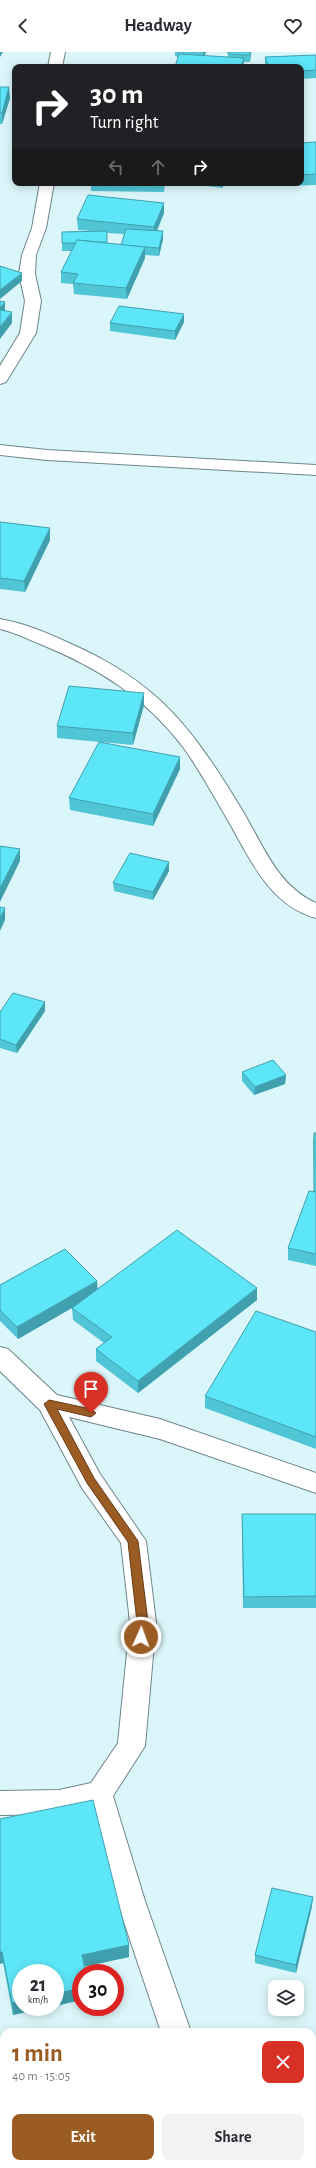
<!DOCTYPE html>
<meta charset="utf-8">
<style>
:root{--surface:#fff;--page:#f2f2f3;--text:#2b2b33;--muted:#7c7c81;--accent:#9b5c24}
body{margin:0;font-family:"Alegreya Sans",sans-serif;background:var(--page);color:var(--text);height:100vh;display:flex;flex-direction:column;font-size:15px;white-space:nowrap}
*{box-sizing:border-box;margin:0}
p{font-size:13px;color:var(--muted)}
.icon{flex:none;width:22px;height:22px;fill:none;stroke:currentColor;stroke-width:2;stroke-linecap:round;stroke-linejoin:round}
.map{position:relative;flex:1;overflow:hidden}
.drawer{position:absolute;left:0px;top:1976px;width:316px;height:140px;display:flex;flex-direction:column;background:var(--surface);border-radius:12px 12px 0 0;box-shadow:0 2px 10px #0003}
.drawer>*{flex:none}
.top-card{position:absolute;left:12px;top:12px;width:292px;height:122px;border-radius:8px;box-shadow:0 2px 10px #0003;background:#202124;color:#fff;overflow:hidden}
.buttons{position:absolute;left:268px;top:1928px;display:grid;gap:8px}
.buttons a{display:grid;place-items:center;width:36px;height:36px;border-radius:8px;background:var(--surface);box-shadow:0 2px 10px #0003;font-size:20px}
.speed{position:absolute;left:12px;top:1912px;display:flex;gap:8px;font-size:20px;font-weight:700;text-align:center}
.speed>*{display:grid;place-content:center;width:52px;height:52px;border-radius:50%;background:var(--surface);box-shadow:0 2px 10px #0003;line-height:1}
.speed small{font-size:10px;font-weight:400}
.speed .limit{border:6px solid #d22;background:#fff;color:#111}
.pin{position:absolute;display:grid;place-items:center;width:34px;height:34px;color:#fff;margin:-41px -17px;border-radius:50% 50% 50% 0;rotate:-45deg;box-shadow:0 0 4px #0007}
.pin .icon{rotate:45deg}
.me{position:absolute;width:44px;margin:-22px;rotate:2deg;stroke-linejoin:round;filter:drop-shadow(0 0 3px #0008)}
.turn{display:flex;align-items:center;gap:14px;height:84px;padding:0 12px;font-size:18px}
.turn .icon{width:52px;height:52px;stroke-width:2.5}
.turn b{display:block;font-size:28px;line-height:34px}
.lanes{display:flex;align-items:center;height:38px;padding:0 12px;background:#0003;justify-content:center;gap:20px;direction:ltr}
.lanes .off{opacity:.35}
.round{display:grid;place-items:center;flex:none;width:42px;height:42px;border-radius:8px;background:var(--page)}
.headline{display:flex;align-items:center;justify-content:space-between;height:68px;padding:0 12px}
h1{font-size:24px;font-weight:600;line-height:30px;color:var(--accent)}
.cta{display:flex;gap:8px;margin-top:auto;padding:8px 12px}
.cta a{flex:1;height:46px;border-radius:8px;background:var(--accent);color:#fff;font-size:16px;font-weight:600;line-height:46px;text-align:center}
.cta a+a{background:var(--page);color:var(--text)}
header{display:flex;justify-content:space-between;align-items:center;height:52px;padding:0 12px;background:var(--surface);font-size:18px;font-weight:600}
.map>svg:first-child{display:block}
</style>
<header><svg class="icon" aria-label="back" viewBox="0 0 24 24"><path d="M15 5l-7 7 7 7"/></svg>Headway<svg class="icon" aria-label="heart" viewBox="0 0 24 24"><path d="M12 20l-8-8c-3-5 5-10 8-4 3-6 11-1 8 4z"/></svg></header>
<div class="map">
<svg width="316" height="2116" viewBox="0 0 316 2116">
<rect width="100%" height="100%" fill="#dbf6fa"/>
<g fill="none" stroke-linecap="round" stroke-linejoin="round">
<defs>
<g id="street">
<path d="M51 0H65L62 15H48Z"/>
<path d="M40 131H54L46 176 36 203 35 222 41 249 36 281 6 330 0 332V314L20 281 25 249 19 222 22 203 32 176Z"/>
<path d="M0 393 47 398 316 413V423L47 408 0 403Z"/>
<path d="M0 567C24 571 47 581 69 591 161 631 195 680 245 763 264 796 279 835 316 851V866C268 853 249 804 226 765 212 741 199 717 183 695 146 646 97 615 40 592 27 587 14 580 0 577Z"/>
<path d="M0 1295 8 1297 57 1343 160 1367 316 1421V1441L160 1387 69 1365 100 1422 146 1489 156 1570 145 1694 113 1744 145 1849 191 1980H161L117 1849 89 1756 59 1762 0 1763V1739L59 1738 91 1731 118 1691 130 1570 121 1491 82 1436 40 1358 0 1319Z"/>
<path d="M85 2112H130L129 2116H84Z"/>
<rect x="198" y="2112" width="30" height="4"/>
</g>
</defs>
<use href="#street" stroke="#6d8589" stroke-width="2"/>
<use href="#street" fill="#fff" fill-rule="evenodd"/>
</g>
<g fill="#50c5d5" fill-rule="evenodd">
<path d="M175 0H206L205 4 228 5V0H251L250 10H244L243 15H175L178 5 175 4Z"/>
<path d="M316 3V26L301 27V15H266L265 13V5Z"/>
<path d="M0 35 10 46 2 72H0Z"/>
<path d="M316 90V133L285 134 283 131H301V91Z"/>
<path d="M91 131H165L164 140 91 139Z"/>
<path d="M184 131H225L222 136Z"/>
<path d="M164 161 157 179H163V187L159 204 145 203V206L127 247 74 242 73 232 61 231V220L72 199H62V180L92 179 78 178 77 167ZM107 181 124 182 121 193 107 191Z"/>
<path d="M184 270 175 288 110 279V271Z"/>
<path d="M0 470 50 476V488L25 540 0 537Z"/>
<path d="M144 653 133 693 57 686V674Z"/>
<path d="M180 717 153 774 70 758 69 746Z"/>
<path d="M169 810V819L153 848 114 839 113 831Z"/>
<path d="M45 950V959L17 1001 0 996V960Z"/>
<path d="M242 1020 286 1023 285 1032 254 1043 242 1029Z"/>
<path d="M314 1081H316V1214L288 1208V1196L314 1140 313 1090Z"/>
<path d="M0 1233 98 1237 257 1236V1248L138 1341 96 1309V1297L104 1291 73 1268 72 1256 75 1254 18 1287 0 1269Z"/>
<path d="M316 1280V1397L205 1356V1344Z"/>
<path d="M242 1462H316V1556H243L242 1474Z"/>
<path d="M0 1767 129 1905 85 1914 81 1921V1948L55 1954V1921L21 1955H48L13 1963 3 1911 0 1912Z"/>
<path d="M312 1854 296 1921 255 1911V1903Z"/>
</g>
<g fill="#41a0ae">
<path d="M0 0H3L0 5Z"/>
<path d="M203 0H206L203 7Z"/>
<path d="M250 0H251L250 10Z"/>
<path d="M244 6 243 15H241Z"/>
<path d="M9 35 10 46 2 72V61Z"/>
<path d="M222 131H225L222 136Z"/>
<path d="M164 151V161L154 185V175Z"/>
<path d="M163 179V187L159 204V196Z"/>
<path d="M145 195V206L127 247 126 236Z"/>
<path d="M22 221V229L0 247V238Z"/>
<path d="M5 250V261L0 268V256Z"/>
<path d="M12 260V271L0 287V275Z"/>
<path d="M184 262V270L175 288V279Z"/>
<path d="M50 476V488L25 540 24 529Z"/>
<path d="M144 641V653L133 693V681Z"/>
<path d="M180 705V717L153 774V762Z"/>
<path d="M20 797V809L0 850V836Z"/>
<path d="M169 810V819L153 848V840Z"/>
<path d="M5 856V868L0 879V866Z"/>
<path d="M45 950V959L17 1001 16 993Z"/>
<path d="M286 1023 285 1032 254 1043 255 1035Z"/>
<path d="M97 1229 98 1241 18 1287 17 1275Z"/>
<path d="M257 1236V1248L138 1341V1329Z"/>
<path d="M313 1845 312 1854 296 1921V1913Z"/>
<path d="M129 1893V1905L83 1915 82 1903Z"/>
<path d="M0 1900H2L3 1911 0 1912Z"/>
<path d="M81 1936V1948L55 1954V1942Z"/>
<path d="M21 1949V1955H48L13 1963 12 1951Z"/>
</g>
<g fill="#5de5f8" stroke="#41a0ae">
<path d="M228 0H250V3L228 2Z"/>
<path d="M179 2 244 6 241 15H175Z"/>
<path d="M316 3V18L301 19V15H269L265 5Z"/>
<path d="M0 35H9L2 61H0Z"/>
<path d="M316 90V122L301 123V91Z"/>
<path d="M88 143 164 151 154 175 77 167Z"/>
<path d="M126 177 163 179 159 196 121 193Z"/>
<path d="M107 179V190H98L77 188 76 191H62V180Z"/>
<path d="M77 188 145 195 126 236 73 231 78 222 61 220Z"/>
<path d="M0 214 22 221 0 238Z"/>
<path d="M0 249 5 250 0 256Z"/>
<path d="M119 254 184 262 175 279 110 271Z"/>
<path d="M0 258 12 260 0 275Z"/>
<path d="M0 470 50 476 24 529 0 526Z"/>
<path d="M69 634 144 641 133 681 57 674Z"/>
<path d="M99 690 180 705 153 762 69 746Z"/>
<path d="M0 794 20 797 0 836Z"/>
<path d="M130 801 169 810 153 840 113 831Z"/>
<path d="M0 855 5 856 0 866Z"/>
<path d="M13 941 45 950 16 993 0 987V960Z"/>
<path d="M273 1008 286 1023 255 1035 242 1020Z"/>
<rect x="314" y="1081" width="2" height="58"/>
<path d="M309 1139 316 1140V1202L288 1196Z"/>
<path d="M177 1178 257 1236 138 1329 96 1297 112 1285 72 1256Z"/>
<path d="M65 1197 97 1229 17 1275 0 1258V1233Z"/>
<path d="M256 1259 316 1280V1385L205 1344Z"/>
<path d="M242 1462H316V1544L244 1545Z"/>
<path d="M93 1748 129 1893 82 1903 86 1921H81V1936L55 1942V1921H21V1949L12 1951 2 1900H0V1767Z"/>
<path d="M272 1836 313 1845 296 1913 255 1903Z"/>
</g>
<path fill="#9b5c24" stroke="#653c17" d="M49 1348 91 1357 96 1361 91 1365 57 1357 94 1426 138 1489 148 1570 145 1588 141 1589 136 1585 137 1570 128 1490 87 1431 44 1352Z"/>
</svg>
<div class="buttons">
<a><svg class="icon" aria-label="layers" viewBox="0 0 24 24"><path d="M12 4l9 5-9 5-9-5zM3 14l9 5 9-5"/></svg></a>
</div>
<div class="speed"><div>21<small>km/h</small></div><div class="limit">30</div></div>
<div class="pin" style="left:91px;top:1361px;background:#d93025"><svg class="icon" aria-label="arrive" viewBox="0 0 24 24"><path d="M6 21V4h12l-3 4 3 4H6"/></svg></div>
<svg class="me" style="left:141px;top:1585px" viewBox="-20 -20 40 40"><circle r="17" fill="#9b5c24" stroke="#fff" stroke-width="3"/><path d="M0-11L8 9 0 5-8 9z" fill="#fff"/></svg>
<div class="top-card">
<div class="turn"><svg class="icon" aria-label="right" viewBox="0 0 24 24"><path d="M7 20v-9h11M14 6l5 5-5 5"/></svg><div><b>30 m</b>Turn right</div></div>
<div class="lanes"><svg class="icon off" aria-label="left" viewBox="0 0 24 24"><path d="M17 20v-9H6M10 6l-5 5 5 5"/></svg><svg class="icon off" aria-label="ahead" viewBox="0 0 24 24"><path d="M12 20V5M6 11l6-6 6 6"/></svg><svg class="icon" aria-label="right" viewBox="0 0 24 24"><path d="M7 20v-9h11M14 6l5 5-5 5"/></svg></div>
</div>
<section class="drawer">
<div class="headline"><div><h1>1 min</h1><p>40 m · 15:05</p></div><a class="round" style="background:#d93025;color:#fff"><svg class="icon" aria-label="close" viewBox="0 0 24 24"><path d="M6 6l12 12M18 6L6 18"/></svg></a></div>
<div class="cta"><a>Exit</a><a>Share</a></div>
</section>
</div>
